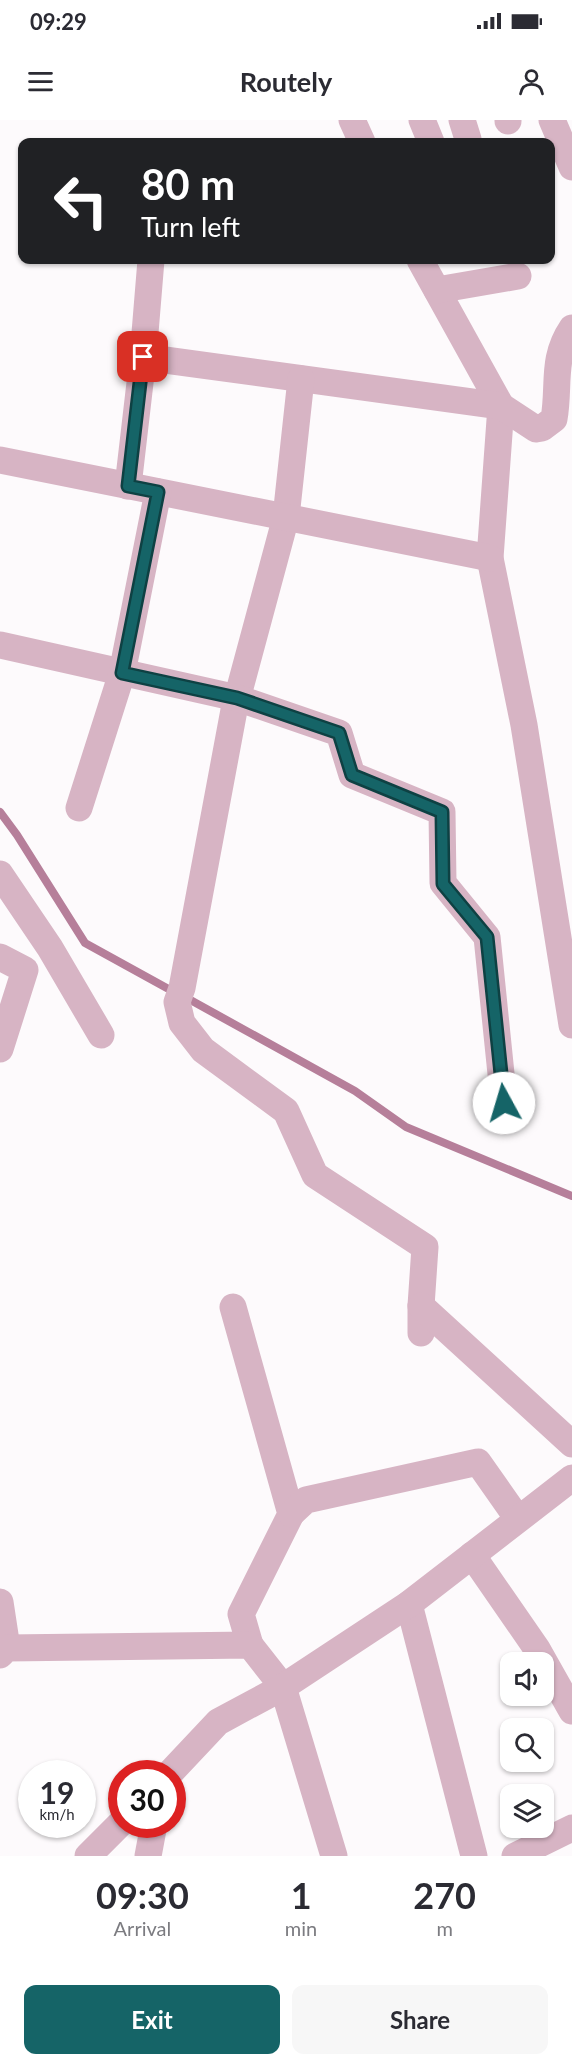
<!DOCTYPE html>
<style>
:root{--surface:#fff;--page:#f7f7f7;--text:#2b2b33;--muted:#7c7c81;--accent:#156467}
body{margin:0;font-family:Lato,sans-serif;background:var(--page);color:var(--text);height:100vh;display:flex;flex-direction:column;font-size:22px;white-space:nowrap}
*{box-sizing:border-box;margin:0}
p{font-size:20px;color:var(--muted)}
.icon{flex:none;width:33px;height:33px;fill:none;stroke:currentColor;stroke-width:2;stroke-linecap:round;stroke-linejoin:round}
.map{position:relative;height:1736px;overflow:hidden}
.drawer{display:flex;flex-direction:column;background:var(--surface);flex:1}
.drawer>*{flex:none}
.guide{position:absolute;left:18px;top:18px;width:537px;height:126px;border-radius:12px;box-shadow:0 2px 4px #0004;background:#202124;color:#fff;overflow:hidden}
.fabs{position:absolute;left:500px;top:1532px;display:grid;gap:12px}
.fabs a{display:grid;place-items:center;width:54px;height:54px;border-radius:12px;background:var(--surface);box-shadow:0 2px 4px #0004;font-size:30px}
.speed{position:absolute;left:18px;top:1640px;display:flex;gap:12px;font-size:30px;font-weight:700;text-align:center}
.speed>*{display:grid;place-content:center;width:78px;height:78px;border-radius:50%;background:var(--surface);box-shadow:0 2px 4px #0004;line-height:1}
.speed small{font-size:15px;font-weight:400}
.speed .limit{border:9px solid #d22;background:#fff;color:#111}
.pin{position:absolute;display:grid;place-items:center;width:51px;height:51px;color:#fff;margin:-26px;border-radius:12px;box-shadow:0 3px 9px #0006}
.me{position:absolute;width:66px;margin:-33px;rotate:354deg;stroke-linejoin:round;filter:drop-shadow(0 0 4px #0008)}
.turn{display:flex;align-items:center;gap:21px;height:126px;padding:0 24px;font-size:27px}
.turn .icon{width:78px;height:78px;stroke-width:2.5}
.turn b{display:block;font-size:42px;line-height:51px}
.eta{display:flex;justify-content:space-evenly;align-items:center;height:102px;text-align:center}
.eta b{font-size:36px;font-weight:700;line-height:42px}
.cta{display:flex;gap:12px;margin-top:auto;padding:12px 24px}
.cta a{flex:1;height:69px;border-radius:12px;background:var(--accent);color:#fff;font-size:24px;font-weight:700;line-height:69px;text-align:center}
.cta a+a{background:var(--page);color:var(--text)}
.status{display:flex;justify-content:space-between;align-items:center;height:42px;padding:0 30px;background:var(--surface);direction:ltr}
.status svg{height:16px;fill:currentColor}
header{display:flex;justify-content:space-between;align-items:center;height:78px;padding:0 24px;background:var(--surface);font-size:27px;font-weight:700}
.map>svg:first-child{display:block}
</style>
<div class="status"><b>09:29</b><svg viewBox="0 0 49 12"><path d="M0 12V9h3v3zM5 12V6h3v6zM10 12V3h3v9zM15 12V0h3v12zM26 1h20v11H26zM47 4h2v5h-2z"/></svg></div>
<header><svg class="icon" aria-label="menu" viewBox="0 0 24 24"><path d="M4 6h16M4 12h16M4 18h16"/></svg>Routely<svg class="icon" aria-label="person" viewBox="0 0 24 24"><circle cx="12" cy="8" r="4"/><path d="M4 21q1-7 8-7t8 7"/></svg></header>
<div class="map">
<svg width="572" height="1736" viewBox="0 0 572 1736">
<rect width="100%" height="100%" fill="#fdfafc"/>
<g fill="none" stroke-linecap="round" stroke-linejoin="round">
<g stroke="#b67f9a" stroke-width="8">
<path d="M0 692 17 715 85 823 174 872"/>
<path d="M185 877 355 971 406 1007 572 1076"/>
</g>
<g stroke="#d7b4c4" stroke-width="27">
<path d="M352 0 362 22"/>
<path d="M422 0 431 22"/>
<path d="M462 0 468 19"/>
<path d="M508 0V1"/>
<path d="M552 0 572 47"/>
<path d="M420 140 501 286 490 438 524 605 572 905"/>
<path d="M437 170 518 156"/>
<path d="M143 237 501 286 536 309 542 308 554 299C560 265 551 239 572 208"/>
<path d="M301 259 286 397 234 590 182 868 177 882 182 903 203 930 286 991 315 1055 425 1127 421 1186V1213"/>
<path d="M0 340 490 438"/>
<path d="M128 366 143 237 151 140"/>
<path d="M0 525 237 578 339 613 352 655 442 692 443 763 487 817 504 983"/>
<path d="M79 688 122 553 158 372"/>
<path d="M0 754 50 828 101 915"/>
<path d="M0 837 25 850 0 929"/>
<path d="M421 1186 572 1324"/>
<path d="M233 1187 291 1394 241 1494 250 1525"/>
<path d="M291 1394 306 1380 478 1342 518 1399"/>
<path d="M472 1435 537 1529 572 1591"/>
<path d="M0 1482 7 1528"/>
<path d="M409 1484 474 1736"/>
<path d="M0 1535 7 1528 250 1525 283 1567 334 1736"/>
<path d="M170 1653 218 1602 283 1567 409 1484 572 1358"/>
<path d="M88 1736 122 1702"/>
<path d="M148 1736 154 1704"/>
<path d="M515 1736 572 1708"/>
</g>
</g>
<g fill="none" stroke-linecap="round" stroke-linejoin="round">
<defs>
<path id="route" d="M143 237 128 366 158 372 122 553 237 578 339 613 352 655 442 692 443 764 487 817 504 983"/>
</defs>
<use href="#route" stroke="#0e4143" stroke-width="15"/>
<use href="#route" stroke="#156467" stroke-width="10"/>
</g>
</svg>
<div class="fabs">
<a><svg class="icon" aria-label="sound" viewBox="0 0 24 24"><path d="M4 9h4l5-4v14l-5-4H4zM17 9q2 3 0 6"/></svg></a>
<a><svg class="icon" aria-label="search" viewBox="0 0 24 24"><circle cx="10" cy="10" r="6"/><path d="M15 15l6 6"/></svg></a>
<a><svg class="icon" aria-label="layers" viewBox="0 0 24 24"><path d="M12 4l9 5-9 5-9-5zM3 14l9 5 9-5"/></svg></a>
</div>
<div class="speed"><div>19<small>km/h</small></div><div class="limit">30</div></div>
<div class="pin" style="left:143px;top:237px;background:#d93025"><svg class="icon" aria-label="arrive" viewBox="0 0 24 24"><path d="M6 21V4h12l-3 4 3 4H6"/></svg></div>
<svg class="me" style="left:504px;top:983px" viewBox="-20 -20 40 40"><circle r="19" fill="#fff"/><path d="M0-13L10 11 0 6-10 11z" fill="#156467"/></svg>
<div class="guide">
<div class="turn"><svg class="icon" aria-label="left" viewBox="0 0 24 24"><path d="M17 20v-9H6M10 6l-5 5 5 5"/></svg><div><b>80 m</b>Turn left</div></div>
</div>
</div>
<section class="drawer">
<div class="eta">
<div><b>09:30</b><p>Arrival</p></div>
<div><b>1</b><p>min</p></div>
<div><b>270</b><p>m</p></div>
</div>
<div class="cta"><a>Exit</a><a>Share</a></div>
</section>
